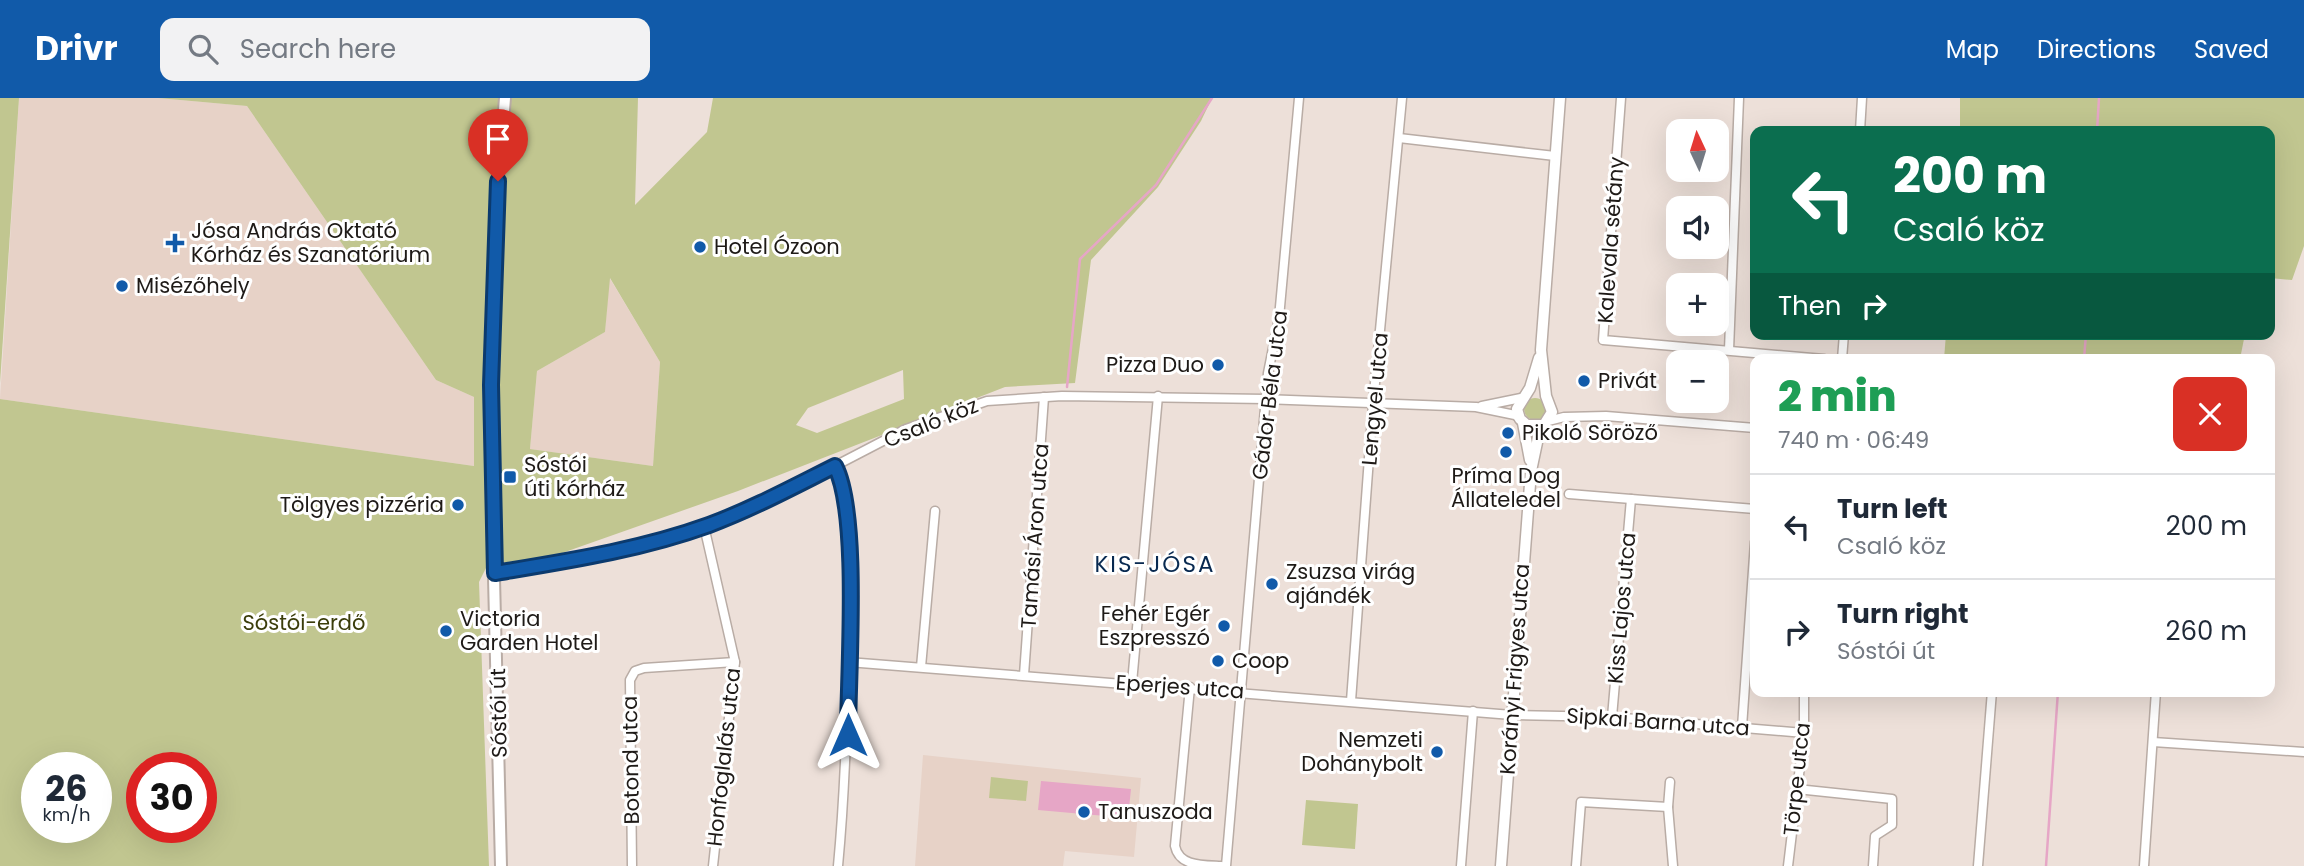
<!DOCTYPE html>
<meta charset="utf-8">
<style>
:root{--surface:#fff;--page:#f2f2f3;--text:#1f2937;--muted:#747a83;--line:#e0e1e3;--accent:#115aa9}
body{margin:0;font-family:Poppins,sans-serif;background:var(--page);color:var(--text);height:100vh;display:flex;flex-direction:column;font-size:26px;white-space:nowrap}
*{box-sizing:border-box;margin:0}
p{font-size:23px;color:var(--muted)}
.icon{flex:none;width:38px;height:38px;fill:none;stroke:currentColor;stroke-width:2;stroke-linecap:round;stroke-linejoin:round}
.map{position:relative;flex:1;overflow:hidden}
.sheet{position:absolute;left:1750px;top:256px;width:525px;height:343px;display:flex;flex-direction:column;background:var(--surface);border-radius:14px;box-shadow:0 7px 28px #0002}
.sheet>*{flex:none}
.hud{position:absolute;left:1750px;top:28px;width:525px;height:214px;border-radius:14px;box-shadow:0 7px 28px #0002;background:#0b6e4f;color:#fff;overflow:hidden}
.needle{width:46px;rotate:356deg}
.controls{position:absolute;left:1666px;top:21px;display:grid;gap:14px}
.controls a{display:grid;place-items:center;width:63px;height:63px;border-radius:14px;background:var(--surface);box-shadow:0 7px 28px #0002;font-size:35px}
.speed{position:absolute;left:21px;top:654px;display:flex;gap:14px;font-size:35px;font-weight:700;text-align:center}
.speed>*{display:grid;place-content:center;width:91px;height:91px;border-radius:50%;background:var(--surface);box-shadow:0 7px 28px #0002;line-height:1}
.speed small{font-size:18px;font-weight:400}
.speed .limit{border:10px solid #d22;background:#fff;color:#111}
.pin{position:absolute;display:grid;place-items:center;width:60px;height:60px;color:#fff;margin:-72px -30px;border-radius:50% 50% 50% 0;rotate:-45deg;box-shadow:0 0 7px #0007}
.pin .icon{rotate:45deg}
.me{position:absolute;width:77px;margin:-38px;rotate:0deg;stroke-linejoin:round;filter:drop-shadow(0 0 5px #0008)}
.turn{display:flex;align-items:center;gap:24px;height:147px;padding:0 28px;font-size:32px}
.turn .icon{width:91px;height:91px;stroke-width:2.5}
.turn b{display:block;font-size:49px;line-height:60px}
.then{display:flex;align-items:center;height:66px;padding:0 28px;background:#0003;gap:14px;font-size:26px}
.round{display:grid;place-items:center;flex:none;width:74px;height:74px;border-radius:14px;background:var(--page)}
.headline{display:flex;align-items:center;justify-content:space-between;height:119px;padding:0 28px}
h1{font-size:42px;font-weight:800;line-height:52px;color:#1e9e55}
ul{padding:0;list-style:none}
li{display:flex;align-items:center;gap:21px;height:105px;padding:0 28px;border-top:2px solid var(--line)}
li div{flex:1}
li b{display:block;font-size:26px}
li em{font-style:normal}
header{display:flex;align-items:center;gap:42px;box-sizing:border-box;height:98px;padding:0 35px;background:var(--accent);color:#fff}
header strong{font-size:33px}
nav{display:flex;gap:38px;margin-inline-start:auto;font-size:24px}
.search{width:490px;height:63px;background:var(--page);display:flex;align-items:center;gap:18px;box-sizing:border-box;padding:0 24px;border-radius:14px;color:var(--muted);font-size:26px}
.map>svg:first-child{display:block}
</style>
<header>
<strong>Drivr</strong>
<div class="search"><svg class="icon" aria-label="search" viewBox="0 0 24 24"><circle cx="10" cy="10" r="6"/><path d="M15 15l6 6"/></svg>Search here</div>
<nav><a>Map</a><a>Directions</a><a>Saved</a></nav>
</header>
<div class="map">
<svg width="2304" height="768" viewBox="0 0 2304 768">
<rect width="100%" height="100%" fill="#ede0d9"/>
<g fill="#e7d2c7">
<path d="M19 0H158L247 8 436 282 474 299V368L0 301Z"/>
<path d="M609 179 660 264 653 368 530 351 537 273 605 234Z"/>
<path d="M923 657 1141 680 1134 759 1065 753 1063 768H915Z"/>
</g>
<g fill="#c1c690" fill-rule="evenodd">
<path d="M0 0H19L0 285Z"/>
<path d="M158 0H638L635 107 707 34 713 0H1212L1201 23 1158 89 1091 162 1075 285 1005 289 738 393 548 460 488 466 479 484 489 768H0V301L474 368V299L436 282 247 8ZM610 180 660 264 653 368 530 351 537 273 605 234ZM903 272 904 301 817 335 796 327 808 310ZM37 670H96V730H37ZM142 670H201V730H142Z"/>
<path d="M1960 0H2304V148L2292 182 2270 180V33H1960Z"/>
<path d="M1946 236H2245L2240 261H1944Z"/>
<circle cx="1535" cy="311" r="11"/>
<path d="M991 679 1028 683 1026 703 989 700Z"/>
<path d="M1306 702 1358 706 1355 751 1302 747Z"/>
</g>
<path fill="#e6a6c6" d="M1041 683 1131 691 1128 720 1038 712Z"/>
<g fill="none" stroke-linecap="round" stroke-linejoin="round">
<g stroke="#e6a6c6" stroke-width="2.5">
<path d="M2097 33 2099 0"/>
<path d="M2084 261 2086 236"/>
<path d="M1067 289 1080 161 1156 87 1212 0"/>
<path d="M2046 768 2058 593"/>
</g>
<defs>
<g id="minor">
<path d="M1621 0 1603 242 1824 261"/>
<path d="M1860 33 1862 0"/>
<path d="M1399 40 1555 58"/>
<path d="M1729 252 1739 0"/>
<path d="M1842 261 1844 236"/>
<path d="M1482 308 1521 300"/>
<path d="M1548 323 1564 319 1606 318 1755 330"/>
<path d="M835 368C855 407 849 473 849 516 848 601 846 684 838 768"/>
<path d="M1569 396 1755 411"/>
<path d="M704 428 735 564 713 768"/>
<path d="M495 475 571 464 710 426 779 397 906 331 987 303 1062 298 1266 301 1476 309 1515 317 1520 321"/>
<path d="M848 564 1512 617 1612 619 1804 635"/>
<path d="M921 569 935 413"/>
<path d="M1024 577 1044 299"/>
<path d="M1132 585 1158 298"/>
<path d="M1190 589 1175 748C1179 768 1201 767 1221 768"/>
<path d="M1351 603 1373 306 1402 0"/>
<path d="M1612 619 1631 401"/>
<path d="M1742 629 1755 444"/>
<path d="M2153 644 2304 654"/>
<path d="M1670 684 1668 709 1673 768"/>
<path d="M1797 691 1892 701V727L1875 738 1873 768"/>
<path d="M632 768 630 582 635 573 644 570 735 564"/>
<path d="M1226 768 1268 275 1279 220 1299 0"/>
<path d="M1461 768 1473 613"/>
<path d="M1576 768 1581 704 1668 709"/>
<path d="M1788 768 1804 635V593"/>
<path d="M1978 768 1992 593"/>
<path d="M2144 768 2156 593"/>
</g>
<g id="tertiary">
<path d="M1539 260 1530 290 1517 311 1520 321 1527 327H1544"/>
<path d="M1523 325 1530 362"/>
<path d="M1501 768 1531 373 1539 335 1552 314 1546 298 1541 252 1560 0"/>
</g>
<path id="secondary" d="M501 768 490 315 496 108 505 0"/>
</defs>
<use href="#minor" stroke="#b9aca5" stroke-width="11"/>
<use href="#tertiary" stroke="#b9aca5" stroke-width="13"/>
<use href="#secondary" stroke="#b9aca5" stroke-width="14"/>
<use href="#minor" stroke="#fff" stroke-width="8"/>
<use href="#tertiary" stroke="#fff" stroke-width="10"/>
<use href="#secondary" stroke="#fff" stroke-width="10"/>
</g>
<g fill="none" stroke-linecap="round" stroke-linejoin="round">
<defs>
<path id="route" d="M498 83 491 287 495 475C567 463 640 452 709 427 752 411 793 389 835 368 860 416 848 576 848 637"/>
</defs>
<use href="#route" stroke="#0b3a6e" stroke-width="18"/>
<use href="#route" stroke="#115aa9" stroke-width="12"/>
</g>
<g fill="#115aa9" stroke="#fff" stroke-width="2.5">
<path d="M171.5 134.5h7v7h7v7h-7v7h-7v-7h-7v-7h7z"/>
<circle cx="700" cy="149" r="7"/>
<circle cx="122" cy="188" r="7"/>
<circle cx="1218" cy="267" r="7"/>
<circle cx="1584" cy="283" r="7"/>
<circle cx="1508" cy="335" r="7"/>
<circle cx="1506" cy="354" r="7"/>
<rect x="503" y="372" width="14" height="14" rx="3.5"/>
<circle cx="458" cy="407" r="7"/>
<circle cx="1272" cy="486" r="7"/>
<circle cx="1224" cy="528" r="7"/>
<circle cx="446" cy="533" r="7"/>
<circle cx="1218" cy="563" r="7"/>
<circle cx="1437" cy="654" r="7"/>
<circle cx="1084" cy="714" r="7"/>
</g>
<g text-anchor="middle" stroke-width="6" stroke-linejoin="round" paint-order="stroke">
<g font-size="21" fill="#1e1a17" stroke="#fff" text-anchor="start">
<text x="191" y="140">Jósa András Oktató<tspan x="191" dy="24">Kórház és Szanatórium</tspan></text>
<text x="714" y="156">Hotel Ózoon</text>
<text x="136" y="195">Misézőhely</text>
<text x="1204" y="274" text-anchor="end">Pizza Duo</text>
<text x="1598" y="290">Privát</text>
<text x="1522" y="342">Pikoló Söröző</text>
<text x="524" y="374">Sóstói<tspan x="524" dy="24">úti kórház</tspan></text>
<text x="1506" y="385" text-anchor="middle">Príma Dog<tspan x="1506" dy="24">Állateledel</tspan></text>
<text x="444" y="414" text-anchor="end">Tölgyes pizzéria</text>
<text x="1286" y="481">Zsuzsa virág<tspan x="1286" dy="24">ajándék</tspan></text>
<text x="1210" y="523" text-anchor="end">Fehér Egér<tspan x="1210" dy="24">Eszpresszó</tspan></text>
<text x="460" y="528">Victoria<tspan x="460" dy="24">Garden Hotel</tspan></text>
<text x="1232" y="570">Coop</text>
<text x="1423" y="649" text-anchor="end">Nemzeti<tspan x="1423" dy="24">Dohánybolt</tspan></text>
<text x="1098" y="721">Tanuszoda</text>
</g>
<g font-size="21" fill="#1e1a17" stroke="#fff">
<text transform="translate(1611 142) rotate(-86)" y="7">Kalevala sétány</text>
<text transform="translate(1270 297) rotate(-83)" y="7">Gádor Béla utca</text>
<text transform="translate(1375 301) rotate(-85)" y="7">Lengyel utca</text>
<text transform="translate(931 325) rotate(-22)" y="7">Csaló köz</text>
<text transform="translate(1035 438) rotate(-86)" y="7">Tamási Áron utca</text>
<text transform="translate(1622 510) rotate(-85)" y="7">Kiss Lajos utca</text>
<text transform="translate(1515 571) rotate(-86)" y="7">Korányi Frigyes utca</text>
<text transform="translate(1180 589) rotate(4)" y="7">Eperjes utca</text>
<text transform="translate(499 615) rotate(-91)" y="7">Sóstói út</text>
<text transform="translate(1658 624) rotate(4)" y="7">Sipkai Barna utca</text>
<text transform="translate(724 659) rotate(-84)" y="7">Honfoglalás utca</text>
<text transform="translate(631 662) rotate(-91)" y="7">Botond utca</text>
<text transform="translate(1797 681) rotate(-84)" y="7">Törpe utca</text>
</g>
<g font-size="21" fill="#3b3d0b" stroke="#fff">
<text x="304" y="532">Sóstói-erdő</text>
</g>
<g font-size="23" letter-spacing="2" fill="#082950" stroke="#fff">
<text x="1155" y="474">KIS-JÓSA</text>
</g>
</g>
</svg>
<div class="controls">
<a><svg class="needle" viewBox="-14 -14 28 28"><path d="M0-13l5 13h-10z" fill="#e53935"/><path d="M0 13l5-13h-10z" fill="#747a83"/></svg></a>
<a><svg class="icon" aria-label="sound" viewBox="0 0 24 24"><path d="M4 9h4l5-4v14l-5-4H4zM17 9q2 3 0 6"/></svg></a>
<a>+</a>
<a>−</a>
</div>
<div class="speed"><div>26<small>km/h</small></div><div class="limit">30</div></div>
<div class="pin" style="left:498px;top:83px;background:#d93025"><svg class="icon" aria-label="arrive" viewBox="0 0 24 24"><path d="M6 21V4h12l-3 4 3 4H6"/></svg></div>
<svg class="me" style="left:848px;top:637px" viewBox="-20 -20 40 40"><path d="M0-17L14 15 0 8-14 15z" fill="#115aa9" stroke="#fff" stroke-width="4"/></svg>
<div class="hud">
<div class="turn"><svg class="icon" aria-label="left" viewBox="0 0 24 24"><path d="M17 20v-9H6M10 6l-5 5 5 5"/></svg><div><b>200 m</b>Csaló köz</div></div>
<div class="then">Then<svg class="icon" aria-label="right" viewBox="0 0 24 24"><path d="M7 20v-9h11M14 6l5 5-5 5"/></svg></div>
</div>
<section class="sheet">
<div class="headline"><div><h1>2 min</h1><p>740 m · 06:49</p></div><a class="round" style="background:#d93025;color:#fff"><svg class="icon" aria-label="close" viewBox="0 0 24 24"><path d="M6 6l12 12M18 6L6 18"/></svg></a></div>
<ul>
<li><svg class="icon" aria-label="left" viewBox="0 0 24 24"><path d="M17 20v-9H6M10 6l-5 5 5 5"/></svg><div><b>Turn left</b><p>Csaló köz</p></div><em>200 m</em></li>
<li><svg class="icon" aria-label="right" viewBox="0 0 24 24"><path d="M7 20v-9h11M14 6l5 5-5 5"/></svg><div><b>Turn right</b><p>Sóstói út</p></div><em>260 m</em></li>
</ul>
</section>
</div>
